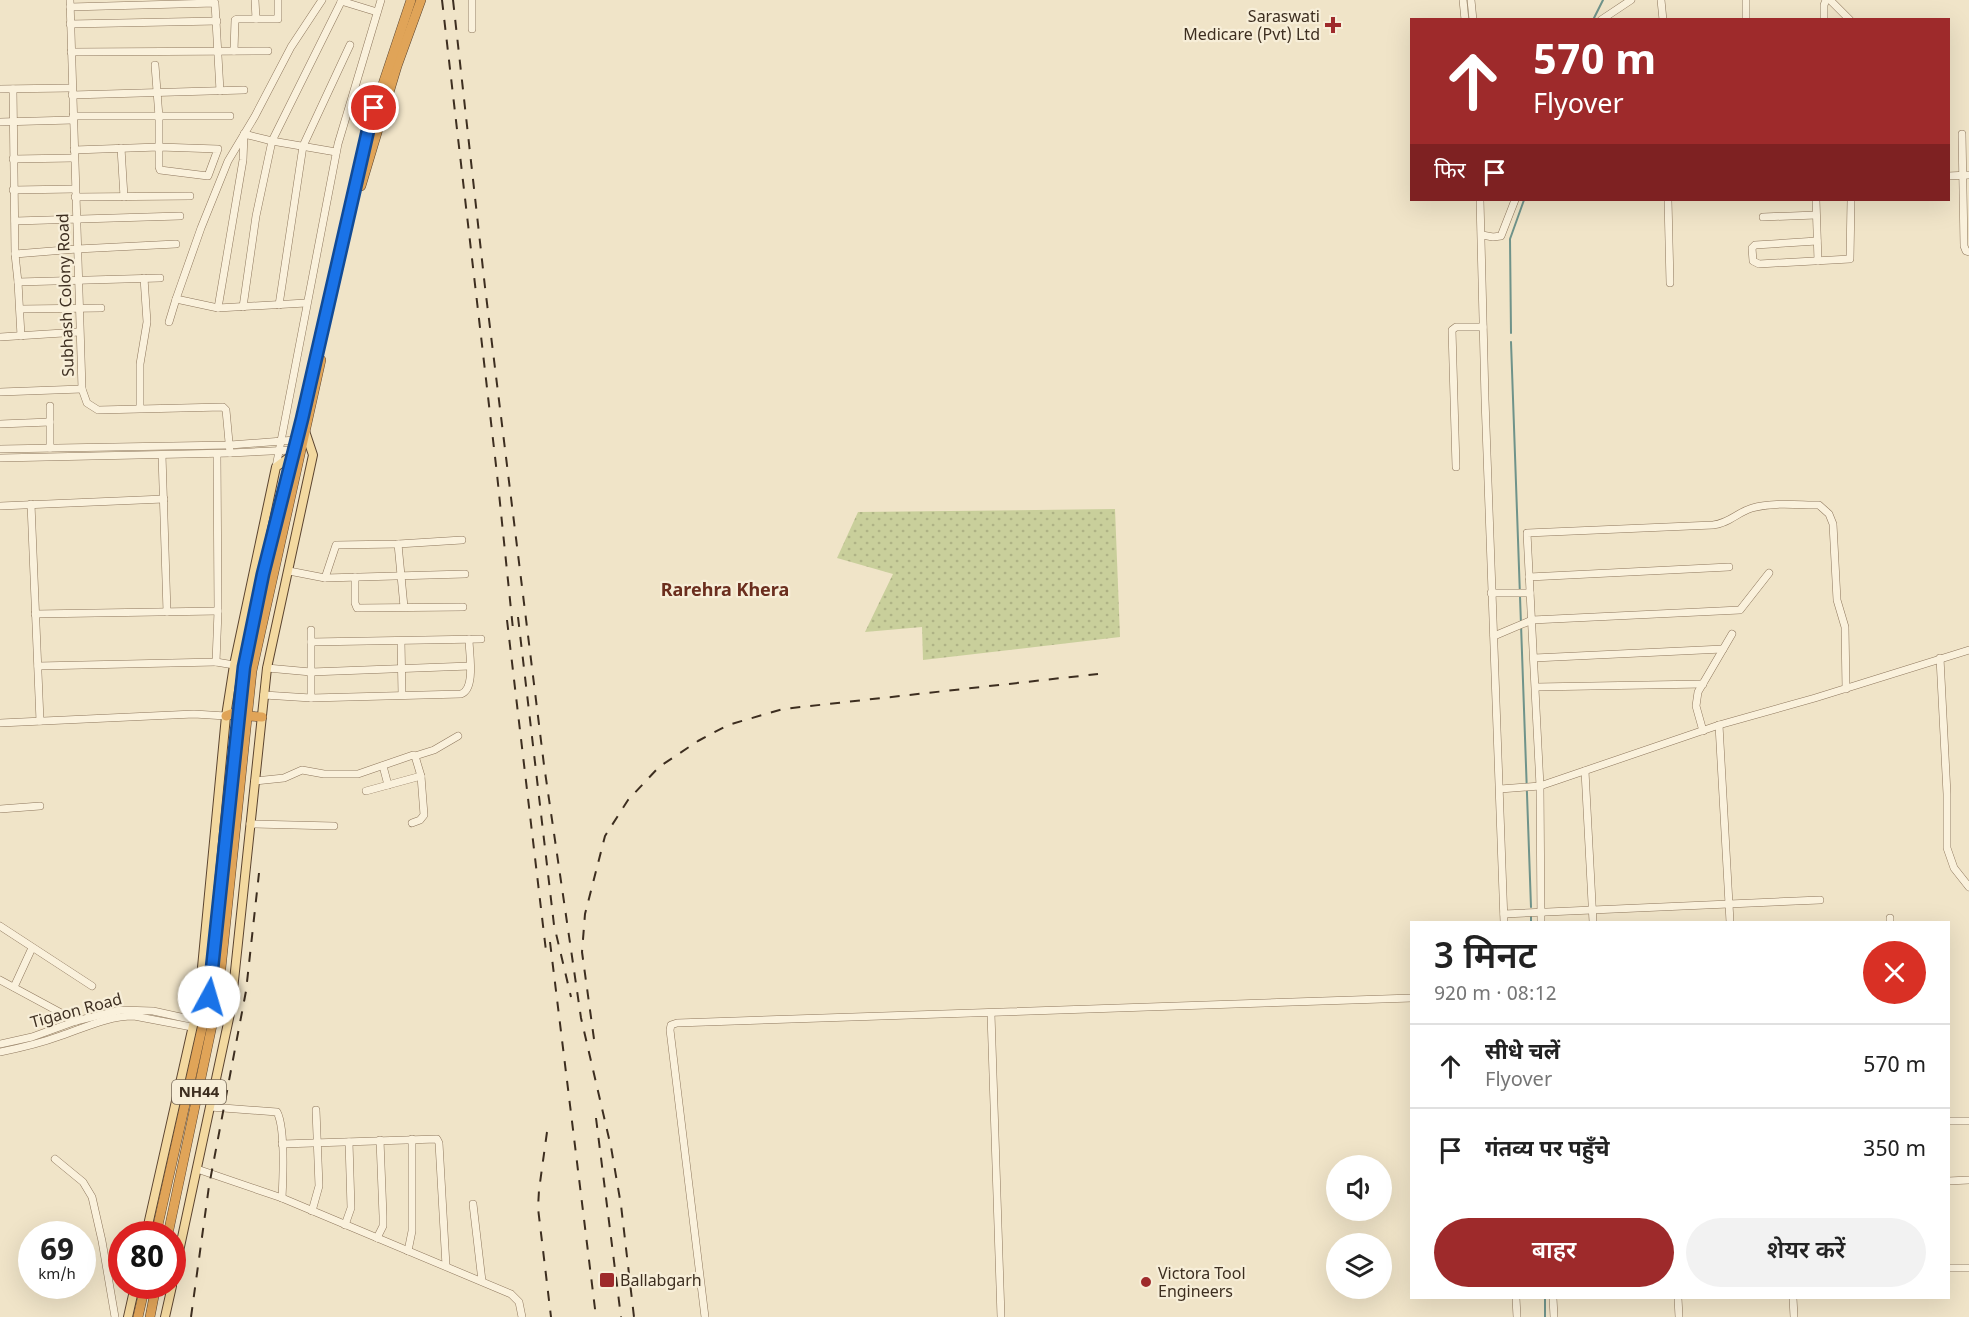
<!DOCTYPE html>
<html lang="hi">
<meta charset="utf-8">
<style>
:root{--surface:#fff;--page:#f2f2f2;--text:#222;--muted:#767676;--line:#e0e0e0;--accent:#9e2a2b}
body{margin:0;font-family:Georgia,"Noto Sans Devanagari",serif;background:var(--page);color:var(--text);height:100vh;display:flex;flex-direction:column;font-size:22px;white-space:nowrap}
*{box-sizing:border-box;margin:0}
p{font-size:20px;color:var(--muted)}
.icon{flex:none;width:33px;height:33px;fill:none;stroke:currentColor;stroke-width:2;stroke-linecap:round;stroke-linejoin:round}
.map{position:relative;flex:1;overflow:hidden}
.side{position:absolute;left:1410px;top:921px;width:540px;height:378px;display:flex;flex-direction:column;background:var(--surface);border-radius:0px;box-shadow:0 6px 24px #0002}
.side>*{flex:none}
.guide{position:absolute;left:1410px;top:18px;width:540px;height:183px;border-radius:0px;box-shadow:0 6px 24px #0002;background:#9e2a2b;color:#fff;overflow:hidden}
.tools{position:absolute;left:1326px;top:1155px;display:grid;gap:12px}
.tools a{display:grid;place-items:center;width:66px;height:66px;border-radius:50%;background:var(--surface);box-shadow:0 6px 24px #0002;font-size:30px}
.speed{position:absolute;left:18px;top:1221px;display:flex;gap:12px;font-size:30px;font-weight:700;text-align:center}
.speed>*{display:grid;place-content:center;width:78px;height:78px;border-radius:50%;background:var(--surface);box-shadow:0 6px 24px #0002;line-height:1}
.speed small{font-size:15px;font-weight:400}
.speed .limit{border:9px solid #d22;background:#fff;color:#111}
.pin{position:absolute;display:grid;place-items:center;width:51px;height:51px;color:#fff;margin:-26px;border:3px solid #fff;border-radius:50%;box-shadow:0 2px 6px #0007}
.me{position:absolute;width:66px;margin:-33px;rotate:6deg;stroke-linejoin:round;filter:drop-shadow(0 0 4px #0008)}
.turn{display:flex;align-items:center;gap:21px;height:126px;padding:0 24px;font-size:27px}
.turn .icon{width:78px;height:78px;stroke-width:2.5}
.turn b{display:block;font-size:42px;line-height:51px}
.then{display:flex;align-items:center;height:57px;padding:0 24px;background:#0003;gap:12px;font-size:22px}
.round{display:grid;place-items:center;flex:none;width:63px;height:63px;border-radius:32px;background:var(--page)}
.headline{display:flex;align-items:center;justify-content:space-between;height:102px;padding:0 24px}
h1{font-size:36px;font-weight:600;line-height:45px}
.primary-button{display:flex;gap:12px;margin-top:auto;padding:12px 24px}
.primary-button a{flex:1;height:69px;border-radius:36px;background:var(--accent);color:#fff;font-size:24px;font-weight:600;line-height:69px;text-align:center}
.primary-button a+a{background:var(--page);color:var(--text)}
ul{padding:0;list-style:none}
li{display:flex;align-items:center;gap:18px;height:84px;padding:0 24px;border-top:2px solid var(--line)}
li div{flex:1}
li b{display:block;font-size:22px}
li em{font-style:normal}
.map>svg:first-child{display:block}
</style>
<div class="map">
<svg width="1969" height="1317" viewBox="0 0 1969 1317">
<defs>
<pattern id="grass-dots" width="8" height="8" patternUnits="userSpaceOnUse" patternTransform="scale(1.5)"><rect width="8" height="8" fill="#c9cf9b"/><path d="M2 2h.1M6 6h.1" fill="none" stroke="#aeb285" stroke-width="1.8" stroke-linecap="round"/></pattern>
</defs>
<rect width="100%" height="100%" fill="#f0e4c8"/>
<path fill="url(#grass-dots)" d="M1115 509 1120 637 923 660 922 627 865 632 893 574 837 558 858 512Z"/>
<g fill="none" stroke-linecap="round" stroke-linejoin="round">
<g stroke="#6f938a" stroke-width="2">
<path d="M1593 20 1603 0"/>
<path d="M1511 333 1510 239 1524 200"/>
<path d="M1511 342 1531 907"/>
<path d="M1531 914V922"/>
<path d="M1545 1298V1317"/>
</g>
<defs>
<g id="minor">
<path d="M70 0 82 389 87 403 98 410 223 407 226 410 230 453"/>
<path d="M255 0 256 19"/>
<path d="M472 0V29"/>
<path d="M1463 0 1465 20"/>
<path d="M1471 0 1473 20"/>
<path d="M1661 0 1663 20"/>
<path d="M1830 0 1850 20"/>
<path d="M341 1 377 12"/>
<path d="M70 7 215 3 220 91"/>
<path d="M1601 20 1631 0"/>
<path d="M1746 20V0"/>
<path d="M1824 20V5L1826 0"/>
<path d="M70 24 217 21"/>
<path d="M234 51 235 20 237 19H278V0"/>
<path d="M71 52 268 51"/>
<path d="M0 89 71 88"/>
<path d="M13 89 15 254 18 282 21 336"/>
<path d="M72 95 244 90"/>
<path d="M73 116H230"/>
<path d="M0 122 73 120"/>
<path d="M1962 134 1964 246 1966 251 1969 252"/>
<path d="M121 148 124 197"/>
<path d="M74 150 159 147 218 149 208 176 160 170 159 167V117L155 65"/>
<path d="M13 159 74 158"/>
<path d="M1948 176 1969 175"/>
<path d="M13 190 75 189"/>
<path d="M75 197 190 196"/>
<path d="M1480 200 1485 399 1504 922"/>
<path d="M1668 200 1670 283"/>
<path d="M1816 200 1818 261"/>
<path d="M1763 217 1816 215"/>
<path d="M15 221 180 216"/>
<path d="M1482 235 1493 237 1501 236 1515 200"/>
<path d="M1817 241 1755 245 1752 248 1753 261 1759 264 1850 259 1851 200"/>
<path d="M15 254 77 249 176 244"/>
<path d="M18 282 160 278"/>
<path d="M306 303 218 308 176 299 201 228 228 161 255 116 291 47 322 0"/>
<path d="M279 305 303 146 350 45"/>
<path d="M243 307 256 216 272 141 342 0"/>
<path d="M218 308 243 160 244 134 272 141 336 152"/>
<path d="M20 309 101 308"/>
<path d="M169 322 176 299"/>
<path d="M0 337 79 332"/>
<path d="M0 392 82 389"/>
<path d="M50 406V448"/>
<path d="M140 408V364L147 322 144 278"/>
<path d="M0 424 50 422"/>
<path d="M0 449 230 445 295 440"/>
<path d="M162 455 167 612"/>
<path d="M0 458 230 453 293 450"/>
<path d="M276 467 338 144 381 0"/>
<path d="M1456 467 1452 330 1456 327H1483"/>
<path d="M31 504 40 721"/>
<path d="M0 506 164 499"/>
<path d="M398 544 404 607"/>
<path d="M289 571 325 578 336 545 398 544 462 540"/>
<path d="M355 577V603L357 608 463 607"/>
<path d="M1529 577 1729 567"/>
<path d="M325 578 465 574"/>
<path d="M1491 593H1530"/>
<path d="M35 614 218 611"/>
<path d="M1494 636 1532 620 1740 610 1769 573"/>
<path d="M401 641 402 695"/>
<path d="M311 642 481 639"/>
<path d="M1534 658 1723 649"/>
<path d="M1940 658 1947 794V848L1954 868 1969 887"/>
<path d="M216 662 234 665"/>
<path d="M38 666 216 662 218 611 217 454"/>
<path d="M267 668 311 672 470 666"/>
<path d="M1536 687 1703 684"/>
<path d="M264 695 311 698 461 694C476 689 469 653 469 639"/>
<path d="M311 698V630"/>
<path d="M0 723 194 714 226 716"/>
<path d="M1719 725 1730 922"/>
<path d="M1703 731 1696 706 1698 692 1732 634"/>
<path d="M383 766 388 785"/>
<path d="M1585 771 1593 922"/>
<path d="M255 781 284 778 302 770 324 774H358L413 755 415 756 434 750 458 736"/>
<path d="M1500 789 1540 786 1719 725 1815 698 1969 650"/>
<path d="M366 791 421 776"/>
<path d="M0 809 40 806"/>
<path d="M412 823 420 820 424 815 421 776 415 756"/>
<path d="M250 824 334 826"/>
<path d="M1504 914 1820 900"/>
<path d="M1890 918V922"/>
<path d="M1541 922 1540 786 1527 533 1713 525C1730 523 1736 513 1752 508 1772 502 1798 505 1819 505L1829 514 1833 524 1837 600 1845 627 1846 689"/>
<path d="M0 926 92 986"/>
<path d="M0 980 76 1021"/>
<path d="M14 987 32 948"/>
<path d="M991 1014 1001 1317"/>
<path d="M0 1044 32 1037 76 1021 121 1010 153 1011 194 1020"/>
<path d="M0 1052C20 1048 41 1043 60 1036 84 1028 108 1016 134 1016L192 1027"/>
<path d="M210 1107 277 1112C285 1127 283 1179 282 1198"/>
<path d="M1948 1121H1969"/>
<path d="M282 1144 437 1139 439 1143 446 1266"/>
<path d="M55 1159 83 1182 92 1197 102 1241 115 1317"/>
<path d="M197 1169 282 1198 511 1294 519 1302 522 1317"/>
<path d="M1948 1181 1969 1180"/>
<path d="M473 1204 482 1281"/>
<path d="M312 1211 319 1186 316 1110"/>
<path d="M345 1225 351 1208 349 1142"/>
<path d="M377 1238 383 1226V1216L380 1140"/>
<path d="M408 1251 412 1231V1139"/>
<path d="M1948 1268H1969"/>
<path d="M1516 1298 1517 1317"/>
<path d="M1553 1298 1554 1317"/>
<path d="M1678 1298 1679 1317"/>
<path d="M1793 1298 1794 1317"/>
<path d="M705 1317 670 1030 671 1025 677 1023 1412 998"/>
</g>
<g id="major">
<path d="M146 1234 199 999 226 716 234 665 276 467 291 456"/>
<path d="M172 1284 231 1009 267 668 313 455 305 431"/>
<path d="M128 1317 135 1286"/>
<path d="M165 1317 172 1286"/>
</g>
<g id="highway">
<path d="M361 186 397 66 421 0"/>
<path d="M226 716 239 711"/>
<path d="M248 716 262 717"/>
<path d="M156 1234 209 997 244 667 263 574 302 419 369 126 411 0"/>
<path d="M168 1234 218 997 252 671 321 360"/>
<path d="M138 1317 145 1286"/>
<path d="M150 1317 156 1286"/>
</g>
</defs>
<use href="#minor" stroke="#8d765c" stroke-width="8"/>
<use href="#major" stroke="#5b4430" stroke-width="10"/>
<use href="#highway" stroke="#5b4430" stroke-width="10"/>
<use href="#minor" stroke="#faf1dc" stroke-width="7"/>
<use href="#major" stroke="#f3d9a0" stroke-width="8"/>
<use href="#highway" stroke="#e0a458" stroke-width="9"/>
<g stroke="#3d2e20" stroke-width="2" stroke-dasharray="10 10" stroke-linecap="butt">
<path d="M442 0 497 474 513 629"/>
<path d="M453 0 485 287 544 765 581 1018 611 1147 621 1205 634 1317"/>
<path d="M518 617 554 925 571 997"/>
<path d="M507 620 546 951"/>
<path d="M550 942 596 1317"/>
<path d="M594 1039 582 952 585 914 605 836 628 800 659 767 698 741 728 725 783 709 1098 674"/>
<path d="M596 1118 621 1317"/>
<path d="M547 1132 539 1190 538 1208 551 1317"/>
<path d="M191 1317 209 1186 246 991 259 873"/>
</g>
</g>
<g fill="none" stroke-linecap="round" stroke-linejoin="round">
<defs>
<path id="route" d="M209 997 244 667 263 574 302 419 369 126 374 108"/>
</defs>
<use href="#route" stroke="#114b97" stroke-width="15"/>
<use href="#route" stroke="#1a73e8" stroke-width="10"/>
</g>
<g fill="#9e2a2b" stroke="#f7eed8" stroke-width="2">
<path d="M1330 16h6v6h6v6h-6v6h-6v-6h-6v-6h6z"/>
<rect x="599" y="1272" width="16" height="16" rx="3"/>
<circle cx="1146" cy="1282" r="6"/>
</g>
<g text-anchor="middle" stroke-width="4.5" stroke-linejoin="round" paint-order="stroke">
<rect fill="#f7eed8" stroke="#756857" stroke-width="1.5" x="172" y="1080" width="54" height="24" rx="4.5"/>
<g font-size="15" font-weight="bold" fill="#3d2e20">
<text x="199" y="1097">NH44</text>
</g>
<g font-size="16" fill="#3d2e20" stroke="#f7eed8" text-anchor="start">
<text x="1320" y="22" text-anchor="end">Saraswati<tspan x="1320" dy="18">Medicare (Pvt) Ltd</tspan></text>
<text x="1158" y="1279">Victora Tool<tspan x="1158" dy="18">Engineers</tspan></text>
<text x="620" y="1286">Ballabgarh</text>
</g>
<g font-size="16" fill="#3d2e20" stroke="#f7eed8">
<text transform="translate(65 295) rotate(-92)" y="6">Subhash Colony Road</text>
<text transform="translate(76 1010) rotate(-15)" y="6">Tigaon Road</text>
</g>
<g font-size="18" font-weight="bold" fill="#6b2e1e" stroke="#f7eed8">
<text x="725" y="596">Rarehra Khera</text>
</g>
</g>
</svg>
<div class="tools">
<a><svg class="icon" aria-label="sound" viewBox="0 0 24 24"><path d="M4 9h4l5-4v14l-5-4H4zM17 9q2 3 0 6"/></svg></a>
<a><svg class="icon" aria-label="layers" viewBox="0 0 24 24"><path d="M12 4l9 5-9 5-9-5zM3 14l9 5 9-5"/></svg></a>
</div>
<div class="speed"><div>69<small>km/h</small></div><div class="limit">80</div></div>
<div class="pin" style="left:374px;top:108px;background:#d93025"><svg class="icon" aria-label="arrive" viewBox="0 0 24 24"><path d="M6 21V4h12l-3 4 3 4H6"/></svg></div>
<svg class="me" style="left:209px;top:997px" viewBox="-20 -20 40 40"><circle r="19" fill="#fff"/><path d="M0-13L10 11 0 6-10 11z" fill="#1a73e8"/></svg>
<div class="guide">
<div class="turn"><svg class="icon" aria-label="ahead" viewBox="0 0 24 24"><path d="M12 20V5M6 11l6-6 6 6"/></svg><div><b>570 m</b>Flyover</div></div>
<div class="then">फिर<svg class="icon" aria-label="arrive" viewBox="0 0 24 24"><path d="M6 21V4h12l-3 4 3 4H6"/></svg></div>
</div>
<section class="side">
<div class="headline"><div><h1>3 मिनट</h1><p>920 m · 08:12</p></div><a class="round" style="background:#d93025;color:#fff"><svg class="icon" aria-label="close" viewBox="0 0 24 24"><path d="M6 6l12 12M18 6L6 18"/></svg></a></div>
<ul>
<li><svg class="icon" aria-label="ahead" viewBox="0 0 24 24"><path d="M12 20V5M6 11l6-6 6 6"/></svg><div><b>सीधे चलें</b><p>Flyover</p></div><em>570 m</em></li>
<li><svg class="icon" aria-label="arrive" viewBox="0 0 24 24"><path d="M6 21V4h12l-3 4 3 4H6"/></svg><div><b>गंतव्य पर पहुँचे</b></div><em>350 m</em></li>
</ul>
<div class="primary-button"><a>बाहर</a><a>शेयर करें</a></div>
</section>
</div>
